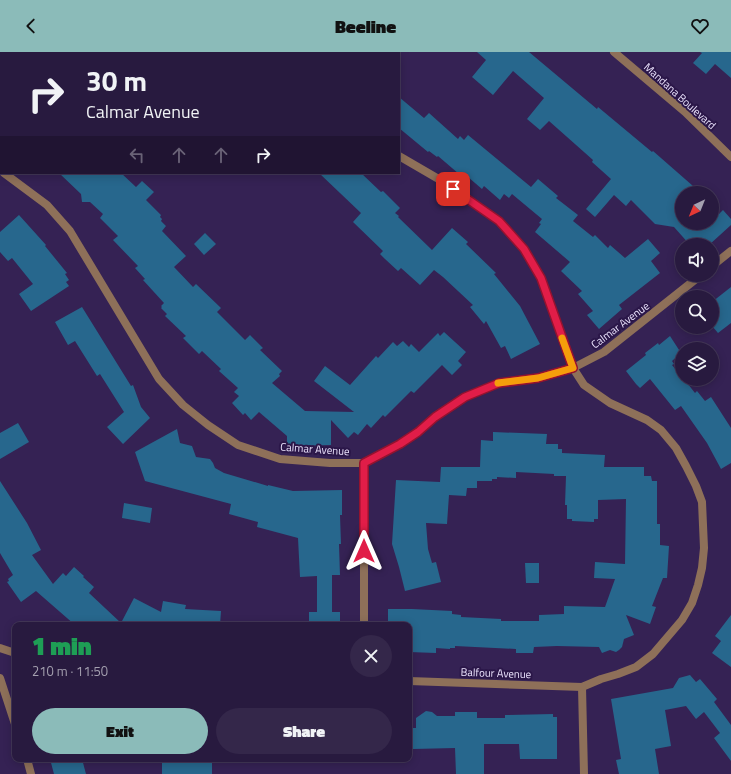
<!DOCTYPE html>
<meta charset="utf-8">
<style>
:root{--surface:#281a3f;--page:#34274a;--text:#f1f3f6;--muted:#a5a1b0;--line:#443859;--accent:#8bbbb9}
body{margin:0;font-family:"Titillium Web",sans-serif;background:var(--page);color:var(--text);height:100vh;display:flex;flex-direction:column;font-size:15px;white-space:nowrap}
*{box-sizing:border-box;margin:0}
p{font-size:13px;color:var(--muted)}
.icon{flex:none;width:22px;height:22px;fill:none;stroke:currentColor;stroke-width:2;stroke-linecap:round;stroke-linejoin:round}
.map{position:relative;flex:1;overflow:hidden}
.side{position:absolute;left:12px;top:570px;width:400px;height:140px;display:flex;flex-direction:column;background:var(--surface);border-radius:8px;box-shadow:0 2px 10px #0003,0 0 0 1px var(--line)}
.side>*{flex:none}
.banner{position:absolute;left:0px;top:0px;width:400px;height:122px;box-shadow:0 2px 10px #0003,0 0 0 1px var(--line);background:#281a3f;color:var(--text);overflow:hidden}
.needle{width:26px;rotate:223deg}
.buttons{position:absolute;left:675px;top:134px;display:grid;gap:8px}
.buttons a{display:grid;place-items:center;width:44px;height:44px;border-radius:50%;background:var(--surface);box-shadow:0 2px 10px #0003,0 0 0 1px var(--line);font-size:20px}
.pin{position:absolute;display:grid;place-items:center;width:34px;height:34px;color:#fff;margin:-17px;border-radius:8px;box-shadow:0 2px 6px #0006}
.me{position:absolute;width:44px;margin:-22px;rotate:0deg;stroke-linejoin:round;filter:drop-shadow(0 0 3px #0008)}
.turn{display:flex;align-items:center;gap:14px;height:84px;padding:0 20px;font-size:18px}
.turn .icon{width:52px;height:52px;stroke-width:2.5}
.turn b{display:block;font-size:28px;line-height:34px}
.lanes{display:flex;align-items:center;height:38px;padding:0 20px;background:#0003;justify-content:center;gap:20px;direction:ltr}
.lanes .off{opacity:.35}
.round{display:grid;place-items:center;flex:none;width:42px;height:42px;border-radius:21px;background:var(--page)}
.overview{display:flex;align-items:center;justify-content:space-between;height:68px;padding:0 20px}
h1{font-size:24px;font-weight:800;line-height:30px;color:#1e9e55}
.button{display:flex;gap:8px;margin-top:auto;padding:8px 20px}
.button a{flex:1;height:46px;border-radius:24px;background:var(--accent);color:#111;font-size:16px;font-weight:800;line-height:46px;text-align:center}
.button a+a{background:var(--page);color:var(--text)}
header{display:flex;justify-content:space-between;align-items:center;height:52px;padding:0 20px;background:var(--accent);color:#111;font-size:18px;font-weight:800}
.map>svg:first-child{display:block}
</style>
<header><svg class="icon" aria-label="back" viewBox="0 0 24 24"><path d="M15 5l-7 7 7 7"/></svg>Beeline<svg class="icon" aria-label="heart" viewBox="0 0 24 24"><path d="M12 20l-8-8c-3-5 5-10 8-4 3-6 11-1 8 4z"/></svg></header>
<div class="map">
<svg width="731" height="722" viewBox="0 0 731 722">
<rect width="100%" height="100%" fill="#352254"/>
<g fill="#27678d">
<path d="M477 0H529L597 57 598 55 652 100 653 99 701 141H682V171H712V154L719 162 723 158 731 167V173L709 193H690L674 175 655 172 631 148 626 154 614 143 595 165 586 157 611 127 592 110 593 108 549 69 540 78 527 67 544 46 513 19 493 43 472 25 486 8Z"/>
<path d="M700 0H731V26L715 12 706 22 693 11 702 1Z"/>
<path d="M399 45 424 66 429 61 458 87 460 84 464 88 468 83 531 135 538 127 558 144 556 146 578 163 573 169 593 185 595 183 608 196 610 193 625 206 648 187 660 201 651 209 660 221 619 253 622 257 599 277 587 263 593 259 578 242 582 239 561 219 570 210 535 180 541 172 539 171 542 167 512 142 509 146 504 142 500 148 484 134 482 137 468 125 466 128 438 104 437 105 429 99 428 100 399 76Z"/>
<path d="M59 121H121L136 135 142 129 154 140 146 148 161 163 160 165 162 167 161 169 166 174 162 179 186 204 174 215 193 235 196 232 221 256 217 260 245 288 250 283 263 296 260 298 282 319 279 322 280 324 272 331 305 359 354 360 314 329 325 314 350 333 376 304 378 306 393 290 397 294 403 289 409 295 411 292 419 300 438 281 440 284 444 280 466 300 458 309 462 313 452 323 442 313 414 341 411 339 385 365 383 363 371 376 367 372 358 383 354 380 348 386 331 368V393L287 394V384L259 360 251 368 245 361 243 363 232 351 239 344 234 340 238 336 219 319 221 317 202 299 199 302 183 286 186 284 165 264 167 262 161 256 162 255 161 254 164 251 143 228 145 227 135 216 138 214 113 188 118 184 100 166 103 162 90 150H82L81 142Z"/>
<path d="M319 121H361L381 140 383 139 400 156 395 161 399 164 398 165 432 198 452 176 468 190 466 192 496 221 494 222 520 254 540 292 511 307 505 294 501 296 486 269 484 272 470 255 473 253 443 225 434 218 420 233 401 216 398 219 385 207 380 202 383 199 353 170 361 161Z"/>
<path d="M19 163 46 193 45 194 67 221 65 222 69 228 66 230 69 234 31 259 19 242 33 232 12 206 8 209 0 200V180Z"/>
<path d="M205 181 216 192 204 203 194 192Z"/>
<path d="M731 235V271L718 281 712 274V250Z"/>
<path d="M82 255 131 334 133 333 141 355 150 366 123 392 107 375 124 360 100 322 97 324 75 289 68 293 55 270Z"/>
<path d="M670 284 681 301 672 309 674 312 672 313 682 325V327H684L695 341 697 339 705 349 711 345 731 376V411L721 417 707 391 681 354 675 358 650 327 640 336 636 332 626 319 646 303 645 301 658 291 659 293Z"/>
<path d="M18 371 29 390 0 407V381Z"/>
<path d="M177 377 180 391 192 394 196 405 210 407 213 411 215 416 224 421 268 434V433L293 439 342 438V463H340L341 492H339L340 523H332V560H340V573H309V560H317V524L300 525 298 486 257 475 258 470 229 462 231 452 145 429 135 400Z"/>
<path d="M493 380 547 382 546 392H558V397H562V401L605 403 604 415H644V424H651L652 429H657V472H660V493L669 494 667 526H663L652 554 656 555 650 572 626 563 634 583 624 587 622 595 619 598 616 600 610 598 602 601 599 595 557 594 534 595 533 601H516V597L455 594V596H450V597L436 596V601L409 600V573H392V572H388V557H412L452 559V562L461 563V565L501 567V569H539V563L564 562V554L605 555 615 527 594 526 595 510 625 512 626 447 598 448V467H594V470L572 469V467H567V453H565L566 424H554V422L516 420V426L497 425V427H492V429H477V436H467L466 444 449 443 447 472 426 471 428 497 432 511 436 510 441 530 405 539 399 515 392 492 396 428 440 430 441 415H480L481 388 493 389Z"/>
<path d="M0 429 27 471 41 498 32 503 53 532 63 521 66 524 74 515 84 524 83 525 94 535 89 541 121 571 134 546 161 560 163 549 186 553 185 557 221 559 220 573H75L36 539 21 550 7 530 9 529 8 527 13 523 0 501Z"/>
<path d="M124 451 152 456 150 471 122 466Z"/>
<path d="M525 511H539V531H526Z"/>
<path d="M731 563V615L712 601 721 589 715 584Z"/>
<path d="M690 623 696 630 700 627 717 647 714 650 731 673V709L714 686 720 681 704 660 696 667 686 654 665 658 671 694 655 697 659 722H619L616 708 621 707 611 647 673 636 679 626Z"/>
<path d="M426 659 432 660 437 664H455V660H477V666H505V663L553 662V665H557V707H520L519 692H484V722H456L455 696 413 697 412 676H416V666Z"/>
<path d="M50 707H82L86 722H54Z"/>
<rect x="162" y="707" width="50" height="15"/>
</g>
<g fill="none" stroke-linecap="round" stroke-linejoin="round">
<g stroke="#8e7059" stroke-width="8">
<path d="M269 0 271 1"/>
<path d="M399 104 442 129 499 169 524 197 541 226 573 316 584 333 610 351 647 368 661 378 676 396 686 414 696 434 702 450 704 496 702 516 698 533 692 551 682 568 653 602 636 615 618 622 601 627 582 635 584 722"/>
<path d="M4 121 47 153 70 179 159 327 183 353 208 373 238 393 280 407 330 411H364L400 392 418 380 435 365 465 345 499 331 538 326 573 316 604 300 701 223"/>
<path d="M712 214 731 199"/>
<path d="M364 411V573"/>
<path d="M0 596 15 601"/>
<path d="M0 626 15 672"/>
<path d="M409 629 582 635"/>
<path d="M27 707 31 722"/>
</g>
<path stroke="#8e7059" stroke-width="8" d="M614 0 685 60 731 105"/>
</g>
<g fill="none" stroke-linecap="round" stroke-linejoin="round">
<defs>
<path id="route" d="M364 499V411L400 392 418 380 435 365 465 345 499 331 538 326 573 316 541 226 524 197 499 169 453 137"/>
</defs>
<use href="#route" stroke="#92132f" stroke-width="10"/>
<use href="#route" stroke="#e11d48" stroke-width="7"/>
<path stroke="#f59e0b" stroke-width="7" d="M498 331 538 326 573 316 562 286"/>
</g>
<g text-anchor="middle" stroke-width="4" stroke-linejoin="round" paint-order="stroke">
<g font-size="11" fill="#ece4fe" stroke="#2b1749">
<text transform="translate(680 44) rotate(42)" y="4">Mandana Boulevard</text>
<text transform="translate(620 273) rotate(-37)" y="4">Calmar Avenue</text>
<text transform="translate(315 397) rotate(4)" y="4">Calmar Avenue</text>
<text transform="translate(496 621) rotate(2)" y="4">Balfour Avenue</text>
</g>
</g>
</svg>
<div class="buttons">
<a><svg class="needle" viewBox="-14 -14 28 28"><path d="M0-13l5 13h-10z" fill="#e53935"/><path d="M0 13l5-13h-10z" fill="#a5a1b0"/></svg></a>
<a><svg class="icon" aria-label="sound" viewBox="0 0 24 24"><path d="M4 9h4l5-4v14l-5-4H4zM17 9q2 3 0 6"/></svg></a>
<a><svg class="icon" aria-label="search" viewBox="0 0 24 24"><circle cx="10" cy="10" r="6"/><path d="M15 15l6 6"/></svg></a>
<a><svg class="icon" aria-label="layers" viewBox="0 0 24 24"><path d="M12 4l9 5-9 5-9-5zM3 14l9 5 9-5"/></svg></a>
</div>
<div class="pin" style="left:453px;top:137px;background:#d93025"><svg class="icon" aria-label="arrive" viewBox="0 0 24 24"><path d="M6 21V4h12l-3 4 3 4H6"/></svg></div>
<svg class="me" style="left:364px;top:499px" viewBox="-20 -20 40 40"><path d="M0-17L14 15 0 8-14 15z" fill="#e11d48" stroke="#fff" stroke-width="4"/></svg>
<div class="banner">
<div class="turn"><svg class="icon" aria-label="right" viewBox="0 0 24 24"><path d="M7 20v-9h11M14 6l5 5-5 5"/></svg><div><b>30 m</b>Calmar Avenue</div></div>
<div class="lanes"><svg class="icon off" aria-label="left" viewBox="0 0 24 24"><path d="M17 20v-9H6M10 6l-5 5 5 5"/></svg><svg class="icon off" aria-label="ahead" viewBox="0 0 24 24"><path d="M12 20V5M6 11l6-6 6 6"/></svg><svg class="icon off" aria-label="ahead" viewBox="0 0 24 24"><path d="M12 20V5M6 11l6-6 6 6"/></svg><svg class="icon" aria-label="right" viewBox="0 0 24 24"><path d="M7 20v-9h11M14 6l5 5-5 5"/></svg></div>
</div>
<section class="side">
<div class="overview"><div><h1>1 min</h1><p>210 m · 11:50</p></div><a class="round"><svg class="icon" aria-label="close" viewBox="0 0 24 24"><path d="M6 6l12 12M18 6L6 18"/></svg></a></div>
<div class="button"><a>Exit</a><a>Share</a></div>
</section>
</div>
